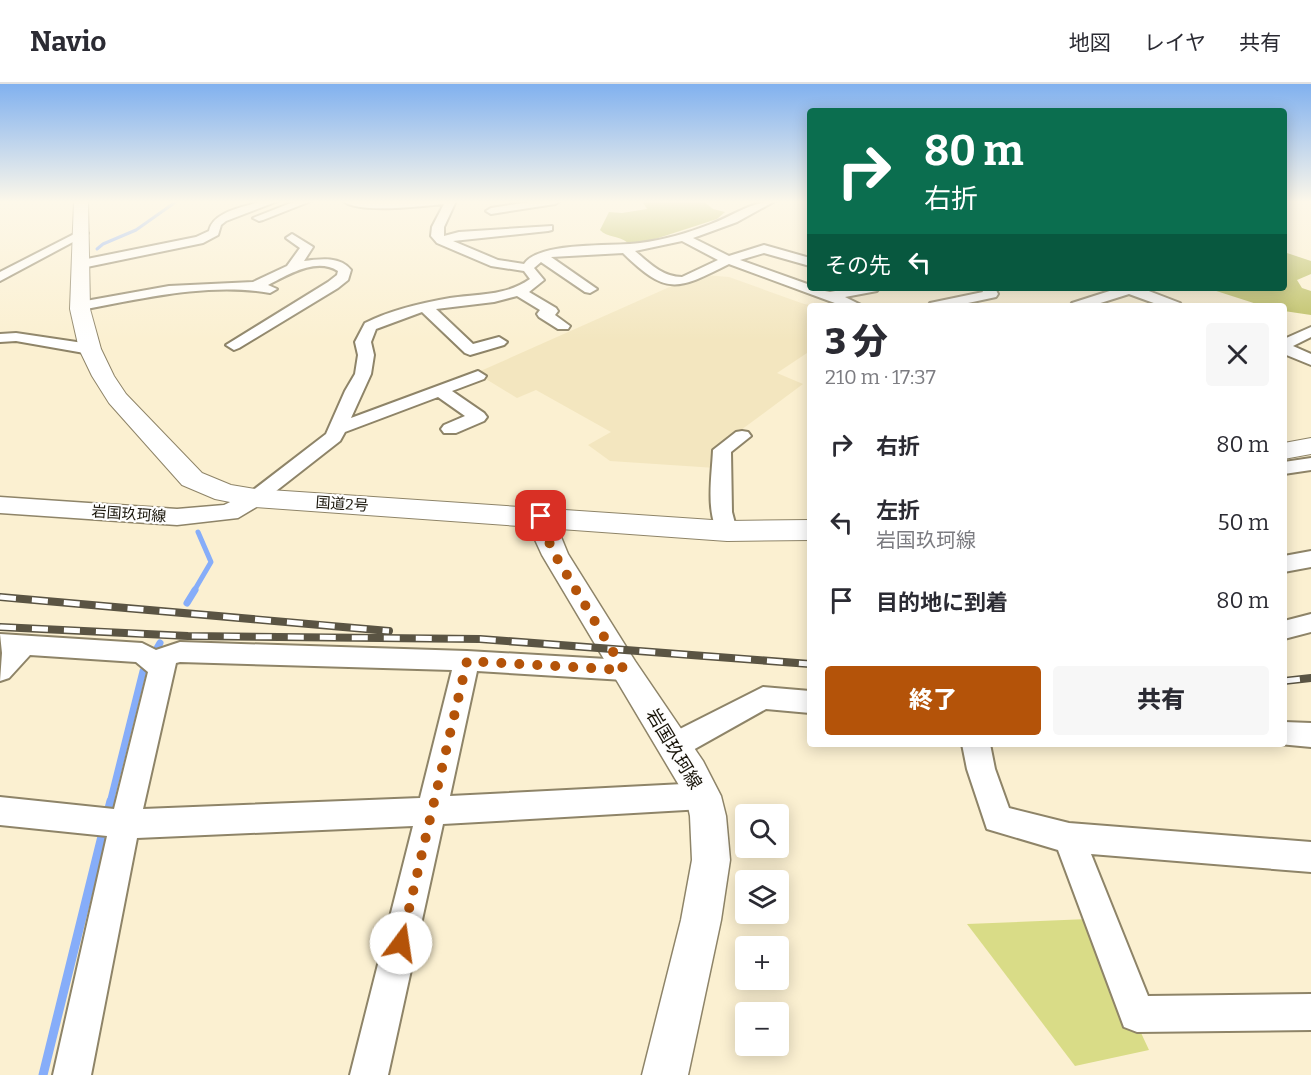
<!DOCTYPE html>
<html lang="ja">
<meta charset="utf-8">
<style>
:root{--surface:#fff;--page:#f7f7f7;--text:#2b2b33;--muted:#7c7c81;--line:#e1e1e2;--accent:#b45309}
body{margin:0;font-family:Bitter,"Noto Sans JP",serif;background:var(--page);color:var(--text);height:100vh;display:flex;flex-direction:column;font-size:22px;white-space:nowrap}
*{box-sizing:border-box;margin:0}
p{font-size:20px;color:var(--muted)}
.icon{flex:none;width:33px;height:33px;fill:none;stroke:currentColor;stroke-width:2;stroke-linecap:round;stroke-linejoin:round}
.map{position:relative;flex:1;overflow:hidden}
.side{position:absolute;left:807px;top:219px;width:480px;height:444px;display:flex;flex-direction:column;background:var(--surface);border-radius:6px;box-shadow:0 3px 15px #0003}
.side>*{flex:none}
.top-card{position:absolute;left:807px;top:24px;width:480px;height:183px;border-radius:6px;box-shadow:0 3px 15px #0003;background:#0b6e4f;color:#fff;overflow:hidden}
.tools{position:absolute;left:735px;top:720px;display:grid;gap:12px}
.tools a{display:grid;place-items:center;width:54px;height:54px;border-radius:6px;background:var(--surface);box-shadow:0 3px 15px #0003;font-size:30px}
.pin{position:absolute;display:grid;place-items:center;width:51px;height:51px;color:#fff;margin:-26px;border-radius:12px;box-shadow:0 3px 9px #0006}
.me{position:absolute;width:66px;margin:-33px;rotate:14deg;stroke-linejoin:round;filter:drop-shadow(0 0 4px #0008)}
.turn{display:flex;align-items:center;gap:21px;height:126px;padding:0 18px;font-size:27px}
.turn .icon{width:78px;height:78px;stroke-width:2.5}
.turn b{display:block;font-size:42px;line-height:51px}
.then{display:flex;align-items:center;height:57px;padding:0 18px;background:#0003;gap:12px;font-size:22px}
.round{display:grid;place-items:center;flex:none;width:63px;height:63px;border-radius:6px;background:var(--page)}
.summary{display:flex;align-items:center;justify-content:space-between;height:102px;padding:0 18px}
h1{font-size:36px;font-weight:800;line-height:45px}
.primary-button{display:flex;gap:12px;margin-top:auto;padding:12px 18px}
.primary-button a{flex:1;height:69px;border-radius:6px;background:var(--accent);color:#fff;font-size:24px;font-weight:800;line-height:69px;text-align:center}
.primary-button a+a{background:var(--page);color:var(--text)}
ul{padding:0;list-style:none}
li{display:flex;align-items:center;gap:18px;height:78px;padding:0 18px}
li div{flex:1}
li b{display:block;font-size:22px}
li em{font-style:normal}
header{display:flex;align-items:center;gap:36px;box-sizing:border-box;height:84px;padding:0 30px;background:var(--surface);border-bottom:2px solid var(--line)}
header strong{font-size:28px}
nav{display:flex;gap:33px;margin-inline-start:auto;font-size:21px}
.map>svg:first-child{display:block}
</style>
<header>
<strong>Navio</strong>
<nav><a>地図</a><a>レイヤ</a><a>共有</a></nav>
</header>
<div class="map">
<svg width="1311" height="991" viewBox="0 0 1311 991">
<rect width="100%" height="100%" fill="#fbf0d1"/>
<path fill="#f3e6bf" d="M705 191 729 193 804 220 817 222H810V267L777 289 803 300 718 363 716 384 610 377 588 361 611 348 536 306 517 314 476 289 674 201 680 202Z"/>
<path fill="#d9dc87" d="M1088 835 1149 966 1075 982 967 840Z"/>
<g fill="#babd5e">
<path d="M642 117H703L713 125 725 128 717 135 649 157 628 159C619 151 607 154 600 146L609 128 622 129 647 125Z"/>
<path d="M1284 168 1311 177V190L1297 196 1302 204 1311 207V231L1284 227V222H1263L1207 204H1284Z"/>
</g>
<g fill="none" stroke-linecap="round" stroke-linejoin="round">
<path stroke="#86adf9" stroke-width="3" d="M97 165 103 160 136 146 177 117"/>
<path stroke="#86adf9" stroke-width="5" d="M194 507 211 478 198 448"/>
<g stroke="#86adf9" stroke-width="7">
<path d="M187 519 195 506"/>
<path d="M153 571 160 559"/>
<path d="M110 719 143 587 148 580"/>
</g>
<g stroke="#86adf9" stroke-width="9">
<path d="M107 732 111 717"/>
<path d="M43 991 104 744"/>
</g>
<defs>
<g id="minor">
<path d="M263 117H278L226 137 221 141 218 151 203 159 82 184 76 180 82 176 196 153 209 147C213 127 245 123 263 117Z"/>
<path d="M296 117H311L263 136 259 137 253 134Z"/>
<path d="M343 117H456L444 143V152L459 148 552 142V146L548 147 453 157 498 176 524 180C539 157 613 163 640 159 664 156 688 149 711 140 732 132 753 117 775 117L737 138 693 154 729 172 764 161 810 174V182L764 169 740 176 810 201V204L830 208 851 204H879L877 207 845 213 863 222H843L729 180C677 206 667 212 623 169L551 173 597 205 590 209 585 208 541 178 534 184 544 196 529 208 556 224 558 227 555 231 570 242 568 245H558L539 233 537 230 540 226 517 212 494 218 436 225 473 260 499 253 507 258 504 261 470 271 465 269 422 228 376 245 371 258 374 271 371 290 351 334 478 287 486 292 484 295 452 307 484 329 487 333 484 337 456 349H444L441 345 444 341 465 332 438 313 345 348 340 357 262 418 255 420 248 418 245 414 248 410 326 350 345 307 355 290 358 271 355 258 365 239C391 226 421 219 450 214 478 210 506 212 530 195L524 187 491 182 437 159 431 152 432 143 444 120C422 122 359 130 343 117ZM682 157 718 176 682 193C663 193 649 179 635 167Z"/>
<path d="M535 117H560L555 120 491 130 486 127 491 124Z"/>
<path d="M82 146 88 149 86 151 0 197V188Z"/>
<path d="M292 150 313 163 304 177C320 175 340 172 351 186L348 196 338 204 239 264 234 266 226 261 328 198 337 191 338 187C316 173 288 191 268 201L277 205 270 209C208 198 141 215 80 226L73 222 80 218 169 202 253 198 287 182 300 164 286 154Z"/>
<path d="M981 204H995L998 210 996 213 954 222H928L930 219 983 208Z"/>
<path d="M1119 204H1141L1180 219 1182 222H1162L1129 210 1091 222H1070L1072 219Z"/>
<path d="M1311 243V253L1293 262 1311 270V281L1284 270V255Z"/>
<path d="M16 249 90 260 98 265 90 270 16 257 0 258V250Z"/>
<path d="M742 347 748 348 751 352 731 368 732 428 737 447 734 452 727 454 720 452C705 429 712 392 713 366L736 348Z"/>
<path d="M1311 374V386L1284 390V378Z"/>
<path d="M1311 467V483L1284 488V472Z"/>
<path d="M1311 530V548L1284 555V537Z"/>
<path d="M0 550 142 559 156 566 180 558 467 567 624 576 633 579 637 586 633 593 624 596 477 587 450 712 703 699 713 702 718 712 713 722 703 725 443 740 388 991H350L413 742 137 754 91 991H53L107 752 0 741V713L114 725 148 588 136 578 30 571 9 594 0 597 2 569ZM180 578 452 586 420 714 143 725 176 579Z"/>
<path d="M763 603 810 607V629L766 625 684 671 674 674 664 671 660 662 664 653Z"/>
<path d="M1284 638 1311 639V663L1279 660H1284Z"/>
<path d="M962 660H990L995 685 1009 724 1069 739 1311 758V788L1091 770 1148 912 1311 910V946L1137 948 1124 943 1058 766 987 745 967 685Z"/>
</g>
<g id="major">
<path d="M255 406 263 409 267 414 263 419 238 434 177 441 0 429V413L177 425 224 421Z"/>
<path d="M541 424 550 426 568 470 635 577 703 677 721 712 726 732 730 776 721 836 688 991H642L681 836 692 776 690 732 686 713 542 471 531 447 529 432 532 426Z"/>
</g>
<g id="highway">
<path d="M74 117H88L90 225 101 265 114 292 126 310 202 389 231 401 255 405 727 437 810 436V456L727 457 255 423 215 415 182 401 109 319 92 292 79 265 70 225Z"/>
<path d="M1311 354V370L1284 375V359Z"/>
</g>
</defs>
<use href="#minor" stroke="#8e8468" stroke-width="4"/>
<use href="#major" stroke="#8e8468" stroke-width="3"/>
<use href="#highway" stroke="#8e8468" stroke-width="2"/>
<use href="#minor" fill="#fff" fill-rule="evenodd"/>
<use href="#major" fill="#fff" fill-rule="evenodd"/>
<use href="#highway" fill="#fff" fill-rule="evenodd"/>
<defs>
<g id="rail">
<path d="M0 513 389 547"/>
<path d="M0 543 188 552 480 555 810 580"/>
<path d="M1284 597 1311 594"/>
</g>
</defs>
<use href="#rail" stroke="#5a5443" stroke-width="8"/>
<use href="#rail" stroke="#fefefe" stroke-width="5" stroke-dasharray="16" stroke-linecap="butt"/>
</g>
<linearGradient id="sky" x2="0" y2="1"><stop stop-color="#81b1ef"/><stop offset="0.46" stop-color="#fdf8ea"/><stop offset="1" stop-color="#fdf8ea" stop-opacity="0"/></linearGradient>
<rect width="1311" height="256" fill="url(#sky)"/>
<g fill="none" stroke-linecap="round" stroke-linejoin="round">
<path stroke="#b45309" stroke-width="10" stroke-dasharray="0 18" d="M401 859 467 577 624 586 555 471 544 447 541 432"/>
</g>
<g text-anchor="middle" stroke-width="4.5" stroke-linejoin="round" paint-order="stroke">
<g font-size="15" fill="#1a160b" stroke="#fefefe">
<text transform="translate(342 420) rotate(4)" y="5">国道2号</text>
<text transform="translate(129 430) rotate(4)" y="5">岩国玖珂線</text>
</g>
<g font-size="18" fill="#1a160b" stroke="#fefefe">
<text transform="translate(674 665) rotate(59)" y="6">岩国玖珂線</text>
</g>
</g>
</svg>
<div class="tools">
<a><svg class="icon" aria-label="search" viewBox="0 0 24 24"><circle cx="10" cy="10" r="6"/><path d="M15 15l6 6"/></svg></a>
<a><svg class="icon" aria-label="layers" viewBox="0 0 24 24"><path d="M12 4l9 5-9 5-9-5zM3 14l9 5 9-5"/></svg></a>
<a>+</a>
<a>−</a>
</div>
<div class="pin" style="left:541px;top:432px;background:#d93025"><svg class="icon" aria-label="arrive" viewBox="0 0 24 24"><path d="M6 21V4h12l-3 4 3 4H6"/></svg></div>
<svg class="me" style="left:401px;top:859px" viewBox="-20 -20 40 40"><circle r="19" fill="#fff"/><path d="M0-13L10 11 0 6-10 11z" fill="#b45309"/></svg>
<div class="top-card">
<div class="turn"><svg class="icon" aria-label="right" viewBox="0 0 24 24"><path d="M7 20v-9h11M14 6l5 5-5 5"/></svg><div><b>80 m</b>右折</div></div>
<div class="then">その先<svg class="icon" aria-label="left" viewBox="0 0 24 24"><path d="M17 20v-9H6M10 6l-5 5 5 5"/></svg></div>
</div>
<section class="side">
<div class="summary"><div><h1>3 分</h1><p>210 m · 17:37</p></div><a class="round"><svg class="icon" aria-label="close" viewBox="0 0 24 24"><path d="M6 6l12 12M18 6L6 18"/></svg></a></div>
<ul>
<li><svg class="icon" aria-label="right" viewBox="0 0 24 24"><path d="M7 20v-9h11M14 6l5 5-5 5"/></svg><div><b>右折</b></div><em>80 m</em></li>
<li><svg class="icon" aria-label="left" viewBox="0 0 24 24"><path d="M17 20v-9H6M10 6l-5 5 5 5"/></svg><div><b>左折</b><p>岩国玖珂線</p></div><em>50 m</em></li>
<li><svg class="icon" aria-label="arrive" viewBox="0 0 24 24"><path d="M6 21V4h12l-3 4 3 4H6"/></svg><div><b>目的地に到着</b></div><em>80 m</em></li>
</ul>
<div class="primary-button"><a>終了</a><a>共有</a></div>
</section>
</div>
